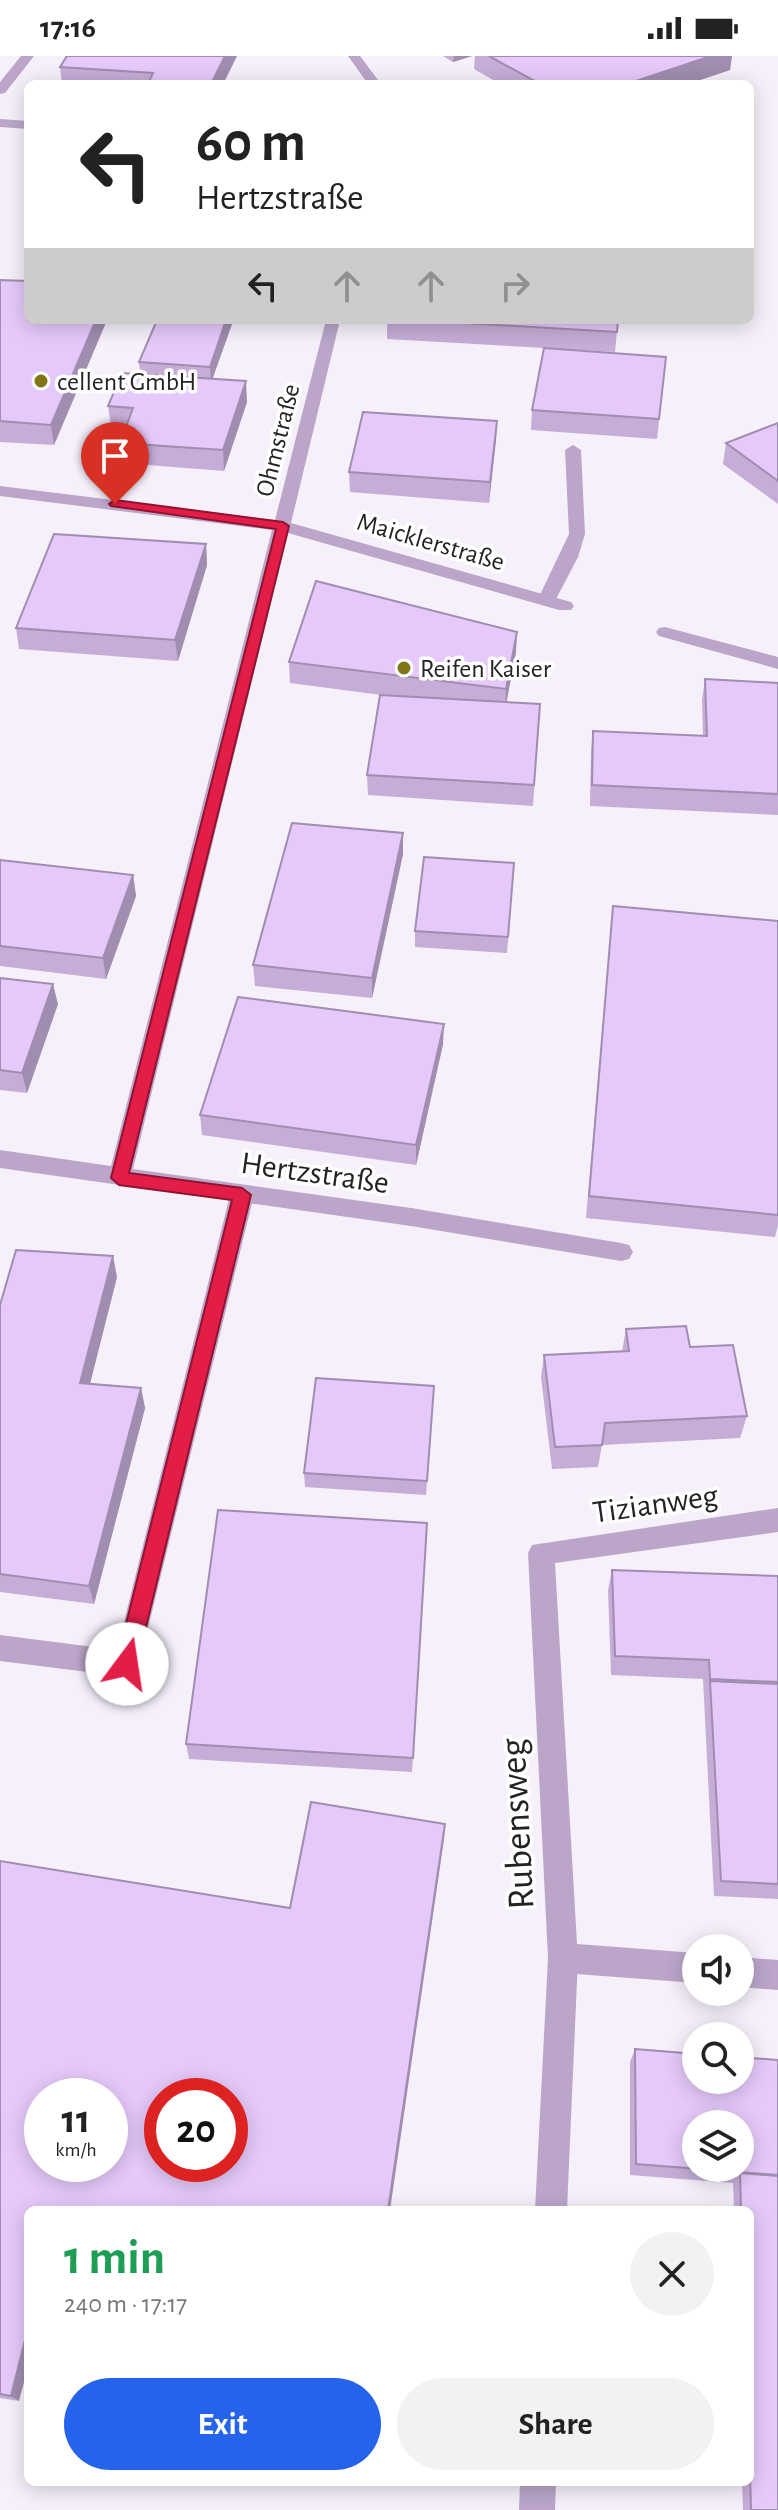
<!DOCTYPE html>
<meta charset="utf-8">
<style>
:root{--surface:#fff;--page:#f2f2f2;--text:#222;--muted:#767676;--accent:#2563eb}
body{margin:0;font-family:"Alegreya Sans",sans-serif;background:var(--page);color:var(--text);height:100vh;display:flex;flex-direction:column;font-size:30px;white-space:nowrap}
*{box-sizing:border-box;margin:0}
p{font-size:26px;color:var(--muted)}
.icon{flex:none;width:44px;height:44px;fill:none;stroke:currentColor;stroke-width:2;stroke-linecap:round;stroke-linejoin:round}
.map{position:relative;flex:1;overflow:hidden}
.details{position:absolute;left:24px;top:2150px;width:730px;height:280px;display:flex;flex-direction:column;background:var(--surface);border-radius:12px;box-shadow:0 4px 20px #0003}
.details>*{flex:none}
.banner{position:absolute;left:24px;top:24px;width:730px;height:244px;border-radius:12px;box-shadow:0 4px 20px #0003;background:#fff;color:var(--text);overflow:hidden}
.controls{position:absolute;left:682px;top:1878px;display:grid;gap:16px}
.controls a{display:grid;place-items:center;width:72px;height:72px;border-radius:50%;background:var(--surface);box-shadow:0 4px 20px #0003;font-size:40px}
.speed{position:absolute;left:24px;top:2022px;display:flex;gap:16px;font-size:40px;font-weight:700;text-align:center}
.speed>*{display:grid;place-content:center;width:104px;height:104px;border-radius:50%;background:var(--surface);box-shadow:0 4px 20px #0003;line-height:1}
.speed small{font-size:20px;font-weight:400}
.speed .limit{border:12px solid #d22;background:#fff;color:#111}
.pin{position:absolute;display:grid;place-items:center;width:68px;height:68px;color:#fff;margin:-82px -34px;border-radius:50% 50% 50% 0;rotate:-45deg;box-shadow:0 0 8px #0007}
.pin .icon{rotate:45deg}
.me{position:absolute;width:88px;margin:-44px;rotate:14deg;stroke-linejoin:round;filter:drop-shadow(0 0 6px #0008)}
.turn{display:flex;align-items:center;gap:28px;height:168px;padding:0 40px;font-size:36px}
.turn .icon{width:104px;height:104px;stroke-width:2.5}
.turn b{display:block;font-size:56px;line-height:68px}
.lanes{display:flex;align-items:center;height:76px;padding:0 40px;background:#0003;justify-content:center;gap:40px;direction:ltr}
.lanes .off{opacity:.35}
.round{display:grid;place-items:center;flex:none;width:84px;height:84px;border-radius:42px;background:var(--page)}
.head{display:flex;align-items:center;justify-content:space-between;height:136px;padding:0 40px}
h1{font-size:48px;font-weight:600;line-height:60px;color:#1e9e55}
.cta{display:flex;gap:16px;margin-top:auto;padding:16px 40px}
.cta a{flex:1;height:92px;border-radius:48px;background:var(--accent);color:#fff;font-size:32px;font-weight:600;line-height:92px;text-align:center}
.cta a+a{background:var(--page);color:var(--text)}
.status{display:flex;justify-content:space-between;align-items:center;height:56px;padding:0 40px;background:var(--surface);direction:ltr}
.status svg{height:22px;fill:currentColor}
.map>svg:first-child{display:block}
</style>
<div class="status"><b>17:16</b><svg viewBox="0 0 49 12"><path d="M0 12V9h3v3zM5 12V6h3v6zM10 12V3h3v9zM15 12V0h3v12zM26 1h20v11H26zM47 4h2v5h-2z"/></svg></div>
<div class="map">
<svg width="778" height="2454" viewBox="0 0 778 2454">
<rect width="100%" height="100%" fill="#f6f0fb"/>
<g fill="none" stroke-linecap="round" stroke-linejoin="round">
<g fill="#bba6ca" fill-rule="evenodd">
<path d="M573 389 581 394 585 478 578 501 555 545 546 550 537 545 569 478 565 394Z"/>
<path d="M242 1130 250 1133 254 1139 137 1617 127 1621 0 1605V1579L117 1594 230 1139 234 1133Z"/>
<path d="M411 1152 621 1187 629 1189 633 1196 629 1203 621 1205 411 1170 403 1168 399 1161 403 1154Z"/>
<path d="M563 1887 574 1891 578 1902 567 2154H535L548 1902 552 1891Z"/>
<path d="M520 2426H556L555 2454H519Z"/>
</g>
<g fill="#bba6ca" fill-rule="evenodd">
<path d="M21 0H34L5 37 0 38V26Z"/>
<path d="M348 0H360L381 28H368Z"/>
<path d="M0 63 28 65V73L0 71Z"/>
<path d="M326 264H340L291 467 571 546 574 550 571 554H559L288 477 133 1113 411 1152 419 1154 423 1161 419 1168 411 1170 0 1112V1094L111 1110 272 474 0 440V430L275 464Z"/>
<path d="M665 571 778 601V613L659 580 656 576 659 572Z"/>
<path d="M778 1452V1476L555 1507 577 1888 696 1897V1927L563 1917 552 1913 548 1902 528 1497 532 1489Z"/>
<path d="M740 1901 778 1904V1934L740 1931Z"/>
</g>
</g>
<g fill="#c5add7">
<path d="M67 0H237L223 28H62L60 11Z"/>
<path d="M443 0H472L453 6Z"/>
<path d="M475 0H732L730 14 688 28H500L474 13Z"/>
<path d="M0 224 107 264 54 389 0 386Z"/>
<path d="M157 264H231L232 268 212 323 247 346 224 415 122 407 120 387 126 371 111 370 108 350 140 318 139 306Z"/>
<path d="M387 264H618L615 296 387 283Z"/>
<path d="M666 301 657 383 531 374 532 354Z"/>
<path d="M497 365 489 447 350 436 349 416Z"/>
<path d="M778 367V448L723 408 726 387Z"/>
<path d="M206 488 207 509 178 605 19 593 16 572Z"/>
<path d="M516 596 506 646 540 648 533 750 368 739 367 719 389 640 290 627 289 606Z"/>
<path d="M705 623 778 627V759L590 750 591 696 593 675 703 680 702 644Z"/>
<path d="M403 777V798L372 942 255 930 253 909Z"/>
<path d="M0 804 133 819 136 840 106 923 0 910Z"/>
<path d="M514 807 507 897 415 891V875Z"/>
<path d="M613 850 778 865V1169L775 1181 586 1162Z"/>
<path d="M0 922 58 948 27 1037 0 1034Z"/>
<path d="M443 988 416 1109 202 1079 200 1059Z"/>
<path d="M117 1221 90 1328 141 1332 145 1352 94 1548 0 1536V1249Z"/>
<path d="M626 1273 690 1291 747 1360 740 1382 602 1389 598 1411 552 1413 541 1321 544 1299 622 1296Z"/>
<path d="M434 1330 426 1439 305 1431 304 1417Z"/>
<path d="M427 1467 412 1716 189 1703 186 1688Z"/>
<path d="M612 1514 778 1520V1843L714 1840 703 1623 611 1619 608 1534Z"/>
<path d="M444 1783 28 2154 19 2345 0 2342V1805L290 1852Z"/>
<path d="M635 1993 740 2024 778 2454H743L742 2426H750V2154H734L733 2127 630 2119V2006Z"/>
</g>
<g fill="#a08daf">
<path d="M225 0H237L223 28H211Z"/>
<path d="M454 0H472L453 6Z"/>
<path d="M711 0H732L730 14 688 28H627Z"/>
<path d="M96 264H107L54 389 51 369Z"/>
<path d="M226 264H231L232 268 211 327 210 311Z"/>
<path d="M246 325 247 346 224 415 223 394Z"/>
<path d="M497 365 496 385 489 447 490 426Z"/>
<path d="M206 488 207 509 178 605 175 584Z"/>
<path d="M517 576 516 596 505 654 506 633Z"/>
<path d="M403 777V798L372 942V922Z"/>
<path d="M133 819 136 840 106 923 103 902Z"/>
<path d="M53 928 58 948 27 1037 22 1017Z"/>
<path d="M444 968 443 988 416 1109V1089Z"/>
<path d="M113 1200 117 1221 85 1347 80 1327Z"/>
<path d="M141 1332 145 1352 94 1548 89 1530Z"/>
<path d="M445 1768 444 1783 390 2154H388Z"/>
<path d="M28 2272V2311L19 2345 11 2340Z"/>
</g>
<g fill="#e5c9fa" stroke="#a08daf" stroke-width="2" fill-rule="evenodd">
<path d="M67 0H225L211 28H148L153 17 60 11Z"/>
<path d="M489 0H711L627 28H540Z"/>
<path d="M0 224 28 225V264H96L51 369 0 365Z"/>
<path d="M157 264H226L210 311 139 306Z"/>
<path d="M414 264H618L617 276Z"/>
<path d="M544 292 666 301 659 363 532 354Z"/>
<path d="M122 317 246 325 223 394 120 387 133 352 108 350Z"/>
<path d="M363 356 497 365 490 426 349 416Z"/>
<path d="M778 367V425L726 387Z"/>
<path d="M54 478 206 488 175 584 16 572Z"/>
<path d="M316 525 517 576 506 633 289 606Z"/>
<path d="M705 623 778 627V738L592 729 593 675 707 680Z"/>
<path d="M380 639 540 648 534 729 367 719Z"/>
<path d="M292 767 403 777 372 922 253 909Z"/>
<path d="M424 801 514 807 508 881 415 875Z"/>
<path d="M0 804 133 819 103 902 0 890Z"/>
<path d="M613 850 778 865V1159L589 1140Z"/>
<path d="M0 922 53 928 22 1017 0 1014Z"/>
<path d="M238 941 444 968 416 1089 200 1059Z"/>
<path d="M16 1194 113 1200 80 1327 141 1332 89 1530 0 1518V1249Z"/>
<path d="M686 1270 690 1291 733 1289 747 1360 605 1367 602 1389 555 1391 544 1299 629 1295 626 1273Z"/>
<path d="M316 1322 434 1330 427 1425 304 1417Z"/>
<path d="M218 1454 427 1467 413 1702 186 1688Z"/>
<path d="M612 1514 778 1520V1626L710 1623 709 1604 615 1600Z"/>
<path d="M710 1625 778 1628V1828L721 1825Z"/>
<path d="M311 1746 445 1768 388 2154H28V2272L11 2340 0 2338V1805L290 1852ZM42 2040H110V2108H42ZM162 2040H230V2108H162Z"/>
<path d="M635 1993 696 1998V2024H740V2001L778 2004V2119L636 2108ZM696 2068H740V2112H696Z"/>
<path d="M740 2117 778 2120V2454H751L750 2414V2154H741Z"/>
</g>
<path fill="#e11d48" stroke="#92132f" stroke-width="2" d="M115 444 283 466 289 470 129 1117 242 1132 251 1139 137 1608 134 1615 127 1618 119 1615 116 1608 232 1144 119 1129 111 1122 276 473 111 450 109 448Z"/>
<g fill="#827518" stroke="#fff" stroke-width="3">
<circle cx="41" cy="325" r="8"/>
<circle cx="404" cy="612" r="8"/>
</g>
<g text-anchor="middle" stroke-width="7" stroke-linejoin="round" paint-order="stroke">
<g font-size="26" fill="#242225" stroke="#fff" text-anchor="start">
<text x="57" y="334">cellent GmbH</text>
<text x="420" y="621">Reifen Kaiser</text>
</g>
<g font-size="26" fill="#242225" stroke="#fff">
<text transform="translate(277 384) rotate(-76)" y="9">Ohmstraße</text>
<text transform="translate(431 485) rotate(16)" y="9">Maicklerstraße</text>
</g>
<g font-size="32" fill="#242225" stroke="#fff">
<text transform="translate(315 1116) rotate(8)" y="11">Hertzstraße</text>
<text transform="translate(655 1447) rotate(-8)" y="11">Tizianweg</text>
</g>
<g font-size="38" fill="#242225" stroke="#fff">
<text transform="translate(516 1768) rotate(-93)" y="13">Rubensweg</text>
</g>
</g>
</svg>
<div class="controls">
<a><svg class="icon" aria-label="sound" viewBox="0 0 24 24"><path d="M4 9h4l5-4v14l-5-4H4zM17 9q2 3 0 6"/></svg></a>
<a><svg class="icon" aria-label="search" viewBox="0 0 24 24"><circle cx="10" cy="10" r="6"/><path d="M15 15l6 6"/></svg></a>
<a><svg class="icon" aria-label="layers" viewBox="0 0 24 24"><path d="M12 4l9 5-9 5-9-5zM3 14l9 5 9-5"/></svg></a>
</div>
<div class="speed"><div>11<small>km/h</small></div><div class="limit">20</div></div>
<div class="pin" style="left:115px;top:448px;background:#d93025"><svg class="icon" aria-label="arrive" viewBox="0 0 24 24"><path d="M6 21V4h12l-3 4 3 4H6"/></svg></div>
<svg class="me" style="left:127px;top:1608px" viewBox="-20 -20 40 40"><circle r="19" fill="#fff"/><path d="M0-13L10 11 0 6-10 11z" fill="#e11d48"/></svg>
<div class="banner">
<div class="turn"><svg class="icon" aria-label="left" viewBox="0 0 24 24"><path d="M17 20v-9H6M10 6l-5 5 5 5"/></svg><div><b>60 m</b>Hertzstraße</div></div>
<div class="lanes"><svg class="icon" aria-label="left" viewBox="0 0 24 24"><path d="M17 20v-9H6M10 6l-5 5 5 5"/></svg><svg class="icon off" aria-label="ahead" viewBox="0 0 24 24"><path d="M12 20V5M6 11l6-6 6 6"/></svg><svg class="icon off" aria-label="ahead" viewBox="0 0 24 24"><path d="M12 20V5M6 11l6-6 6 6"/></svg><svg class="icon off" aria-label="right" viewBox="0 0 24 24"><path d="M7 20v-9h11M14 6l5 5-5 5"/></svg></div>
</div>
<section class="details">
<div class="head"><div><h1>1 min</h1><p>240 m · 17:17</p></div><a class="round"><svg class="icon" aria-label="close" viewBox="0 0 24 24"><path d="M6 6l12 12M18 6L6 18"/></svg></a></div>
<div class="cta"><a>Exit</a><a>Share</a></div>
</section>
</div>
